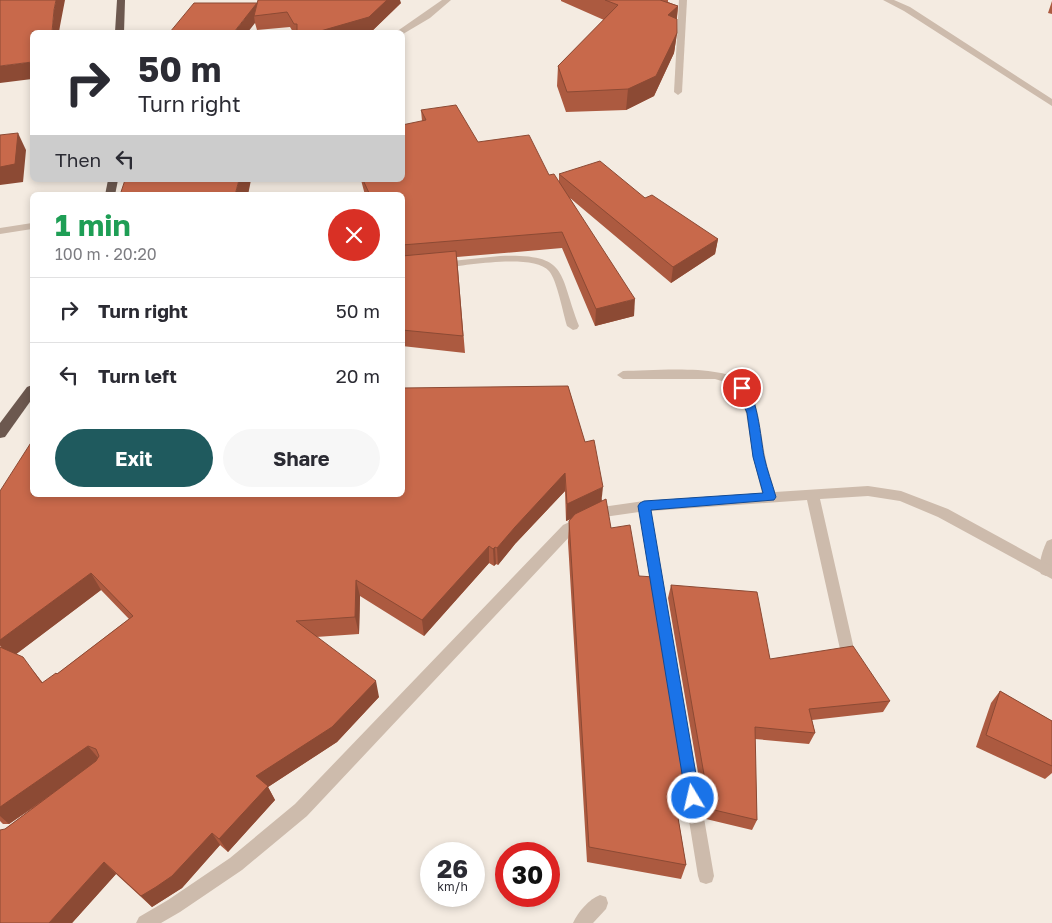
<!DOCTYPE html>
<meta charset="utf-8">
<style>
:root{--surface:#fff;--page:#f7f7f7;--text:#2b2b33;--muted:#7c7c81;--line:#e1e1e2;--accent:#1f5a5e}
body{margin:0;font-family:"Golos Text",sans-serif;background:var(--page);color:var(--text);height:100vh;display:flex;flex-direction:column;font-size:19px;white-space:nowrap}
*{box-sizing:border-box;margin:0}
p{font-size:16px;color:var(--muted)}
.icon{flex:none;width:28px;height:28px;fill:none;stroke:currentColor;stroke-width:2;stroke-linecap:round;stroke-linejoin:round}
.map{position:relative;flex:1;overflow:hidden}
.side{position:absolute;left:30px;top:192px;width:375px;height:305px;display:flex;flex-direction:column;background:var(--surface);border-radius:8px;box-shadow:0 2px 8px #0003}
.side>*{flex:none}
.top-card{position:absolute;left:30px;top:30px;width:375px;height:152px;border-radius:8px;box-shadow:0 2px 8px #0003;background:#fff;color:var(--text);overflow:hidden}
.speed{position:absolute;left:420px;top:842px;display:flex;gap:10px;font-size:25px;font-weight:700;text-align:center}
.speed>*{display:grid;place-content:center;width:65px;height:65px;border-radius:50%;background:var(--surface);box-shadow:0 2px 8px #0003;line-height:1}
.speed small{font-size:12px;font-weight:400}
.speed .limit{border:8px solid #d22;background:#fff;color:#111}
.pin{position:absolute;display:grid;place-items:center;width:42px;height:42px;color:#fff;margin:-21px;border:2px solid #fff;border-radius:50%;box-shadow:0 1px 5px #0007}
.me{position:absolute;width:55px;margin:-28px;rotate:351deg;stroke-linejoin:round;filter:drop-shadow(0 0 4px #0008)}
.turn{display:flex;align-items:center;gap:18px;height:105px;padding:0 25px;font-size:22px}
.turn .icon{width:65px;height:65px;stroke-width:2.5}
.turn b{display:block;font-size:35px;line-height:42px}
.then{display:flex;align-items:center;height:48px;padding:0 25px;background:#0003;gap:10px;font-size:19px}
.round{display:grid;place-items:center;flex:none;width:52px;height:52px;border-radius:26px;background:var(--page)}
.headline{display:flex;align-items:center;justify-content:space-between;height:85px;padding:0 25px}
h1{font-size:30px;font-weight:700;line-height:38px;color:#1e9e55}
.primary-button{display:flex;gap:10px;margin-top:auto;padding:10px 25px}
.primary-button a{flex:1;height:58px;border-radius:30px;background:var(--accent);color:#fff;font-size:20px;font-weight:700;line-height:58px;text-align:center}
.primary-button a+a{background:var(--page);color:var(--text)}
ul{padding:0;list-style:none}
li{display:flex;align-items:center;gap:15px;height:65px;padding:0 25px;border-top:1px solid var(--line)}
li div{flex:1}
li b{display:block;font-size:19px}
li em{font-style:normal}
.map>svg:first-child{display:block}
</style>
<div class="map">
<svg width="1052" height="923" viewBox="0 0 1052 923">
<rect width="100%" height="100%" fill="#f4ebe1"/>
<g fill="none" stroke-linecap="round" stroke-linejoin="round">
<path fill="#cdbbac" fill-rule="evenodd" d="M1052 539V572L1046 576 1041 574C1037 566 1043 549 1047 541Z"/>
<g fill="#cdbbac" fill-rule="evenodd">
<path d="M442 0H451L430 18 403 34 396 32Z"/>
<path d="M679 0H687L682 92 678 95 674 92Z"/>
<path d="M883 0H894L910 7 1052 99V106L904 11Z"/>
<path d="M32 223V229L0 234V228Z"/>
<path d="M500 256C569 254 558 271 579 326L577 329 573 330 567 326C563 313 557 280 549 271 533 253 464 266 442 268L437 265 442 262Z"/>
<path d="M623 371C652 371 727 363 746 385 759 399 761 437 765 455 767 468 772 480 775 492L868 486 901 491 948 509 1052 566V579L938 517 900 501 868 496 820 499 854 649 852 654 847 655 842 654 840 649 807 500 651 511 714 876 712 882 706 884 700 882 698 876 639 512 604 517 573 533 307 816 242 870 180 912 161 923H136L139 917 168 900 230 858 295 804 563 525 602 507 644 501 762 493 753 457 746 413 737 391 725 382 715 379H623L617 375Z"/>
<path d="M600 895 606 897 608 903 606 909 593 923H573C578 912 589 899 600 895Z"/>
</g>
<g fill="#6c584f" fill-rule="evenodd">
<path d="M117 0H125L124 32H115Z"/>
<path d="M108 180H118L115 195H105Z"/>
<path d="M32 385V399L5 437 0 438V423L27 387Z"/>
</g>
</g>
<g fill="#ac5a40" fill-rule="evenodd">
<path d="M561 0H668V2L678 6 677 18V33L674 53 654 96 626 110 566 112 557 86 558 66 604 20 561 1Z"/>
<path d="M1052 1V14L1048 13Z"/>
<path d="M194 3H401L371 32H293L290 27 257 30 255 23Z"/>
<path d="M421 110 478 142 549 175 559 182V174L645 198 718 239 715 254 671 283 570 198 634 316 595 326 562 248 457 257 465 353 402 346V195H365L361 180H402L422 121Z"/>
<path d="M568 386 602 501 611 528 639 576 691 798 686 814 677 811 686 865 681 879 587 862 568 542 569 521 571 519 566 521 565 491 515 544 498 565 496 564 494 566 489 563 424 636 360 596 359 634 316 637 379 697 337 742 268 787 275 800 228 852 220 845 182 888 152 907 116 874 72 923H0L5 829 36 806 9 824H3L0 821V647H1L0 646V491L32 495ZM101 590 129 619 57 674 43 683 35 673 16 654Z"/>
<path d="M671 585 770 659 890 701 883 712 812 720 815 733 809 744 755 739 757 820 752 830 706 819 668 598Z"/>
<path d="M1000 691 1052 721V773L1045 779 976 747 991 703Z"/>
</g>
<g fill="#8c4a34">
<path d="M56 0H65L60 26 59 32H52L54 10Z"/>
<path d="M387 0H400L401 3 371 32H317Z"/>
<path d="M257 3 254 16 255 23 248 32H234Z"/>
<path d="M678 6 676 25 668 15Z"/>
<path d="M677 33 674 53 654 96 626 110 628 89Z"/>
<path d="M32 62V79L0 83V66Z"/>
<path d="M18 133 26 150 23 182 0 185V167Z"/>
<path d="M239 180H251L248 195H235Z"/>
<path d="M718 239 715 254 671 283 673 267Z"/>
<path d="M635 299 634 316 595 326 596 309Z"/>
<path d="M565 473V491L515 544 498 565 497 548 515 527Z"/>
<path d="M603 487 601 505 566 521 567 504Z"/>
<path d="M489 546V563L424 636 422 620Z"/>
<path d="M495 547 496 564 494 566 493 549Z"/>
<path d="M91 573 101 590 11 658 0 645V640Z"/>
<path d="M356 580 360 596 359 634 355 617Z"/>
<path d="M376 681 379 697 337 742 268 787 275 800 228 852 219 839 256 776Z"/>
<path d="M88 746 100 760 9 824 0 816V807Z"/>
<path d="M212 833 220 845 182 888 152 907 141 896Z"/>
<path d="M104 862 116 874 72 923H49Z"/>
</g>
<g fill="#c8694b" stroke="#8c4a34">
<path d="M0 0H56L54 10 52 32H32V62L0 66Z"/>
<path d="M258 0H387L369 17 317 32H297V24H294L287 12 254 16Z"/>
<path d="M605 0H660L678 6 668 15 677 19V33L656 76 628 89 567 92 558 66 618 5Z"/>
<path d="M194 3H257L234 32H170Z"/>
<path d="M456 105 478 142 529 135 549 175 554 174 635 299 596 309 562 232 402 245V195H370L363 180H402V125L426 120 421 110Z"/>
<path d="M18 133 15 164 0 167V135Z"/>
<path d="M600 161 645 198 652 195 718 239 673 267 559 174Z"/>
<path d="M125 180H239L235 195H120Z"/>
<path d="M456 251 463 336 402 330V256Z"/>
<path d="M568 386 585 442 594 440 603 487 567 504 565 473 515 527 497 548 495 547 493 549 489 546 422 620 356 580 355 617 296 621 376 681 332 727 256 776 268 786 219 839 212 833 172 876 156 887 141 896 104 862 49 923H0V830L5 829 96 761 99 756 96 749 88 746 0 807V647L23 657 42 683 56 673 57 674 133 616 91 573 0 640V491L32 441V495H402V388Z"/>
<path d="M606 499 611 528 630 525 639 576 654 577 691 798 674 794 686 865 589 847 569 521 575 514Z"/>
<path d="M671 585 757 592 770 659 853 646 890 701 809 709 815 733 755 727 757 820 710 809Z"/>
<path d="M1000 691 1052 721V766L986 735Z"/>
</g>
<path fill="#1a73e8" stroke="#114b97" d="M742 384C757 388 761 441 764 456 767 470 772 483 776 497L774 500 651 510 700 798 698 803 693 805 688 803 686 798 638 506 640 503 644 501 763 493 753 457 747 413 737 388Z"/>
</svg>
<div class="speed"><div>26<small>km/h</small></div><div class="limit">30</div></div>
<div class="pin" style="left:742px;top:388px;background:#d93025"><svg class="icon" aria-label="arrive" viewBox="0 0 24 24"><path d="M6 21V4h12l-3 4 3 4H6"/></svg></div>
<svg class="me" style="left:693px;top:798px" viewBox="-20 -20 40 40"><circle r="17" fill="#1a73e8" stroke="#fff" stroke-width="3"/><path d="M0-11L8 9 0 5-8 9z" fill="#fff"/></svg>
<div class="top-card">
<div class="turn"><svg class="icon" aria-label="right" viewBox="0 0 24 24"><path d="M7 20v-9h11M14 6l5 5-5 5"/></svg><div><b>50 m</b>Turn right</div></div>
<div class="then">Then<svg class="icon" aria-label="left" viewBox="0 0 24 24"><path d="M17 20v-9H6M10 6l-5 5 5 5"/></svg></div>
</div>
<section class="side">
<div class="headline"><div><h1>1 min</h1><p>100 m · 20:20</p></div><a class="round" style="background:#d93025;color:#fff"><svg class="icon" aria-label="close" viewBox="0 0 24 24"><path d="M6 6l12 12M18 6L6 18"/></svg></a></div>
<ul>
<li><svg class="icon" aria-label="right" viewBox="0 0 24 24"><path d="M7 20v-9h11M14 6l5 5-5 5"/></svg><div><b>Turn right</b></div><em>50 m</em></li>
<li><svg class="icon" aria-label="left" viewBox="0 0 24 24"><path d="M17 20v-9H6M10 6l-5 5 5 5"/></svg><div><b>Turn left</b></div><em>20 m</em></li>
</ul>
<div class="primary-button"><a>Exit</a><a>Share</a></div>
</section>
</div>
